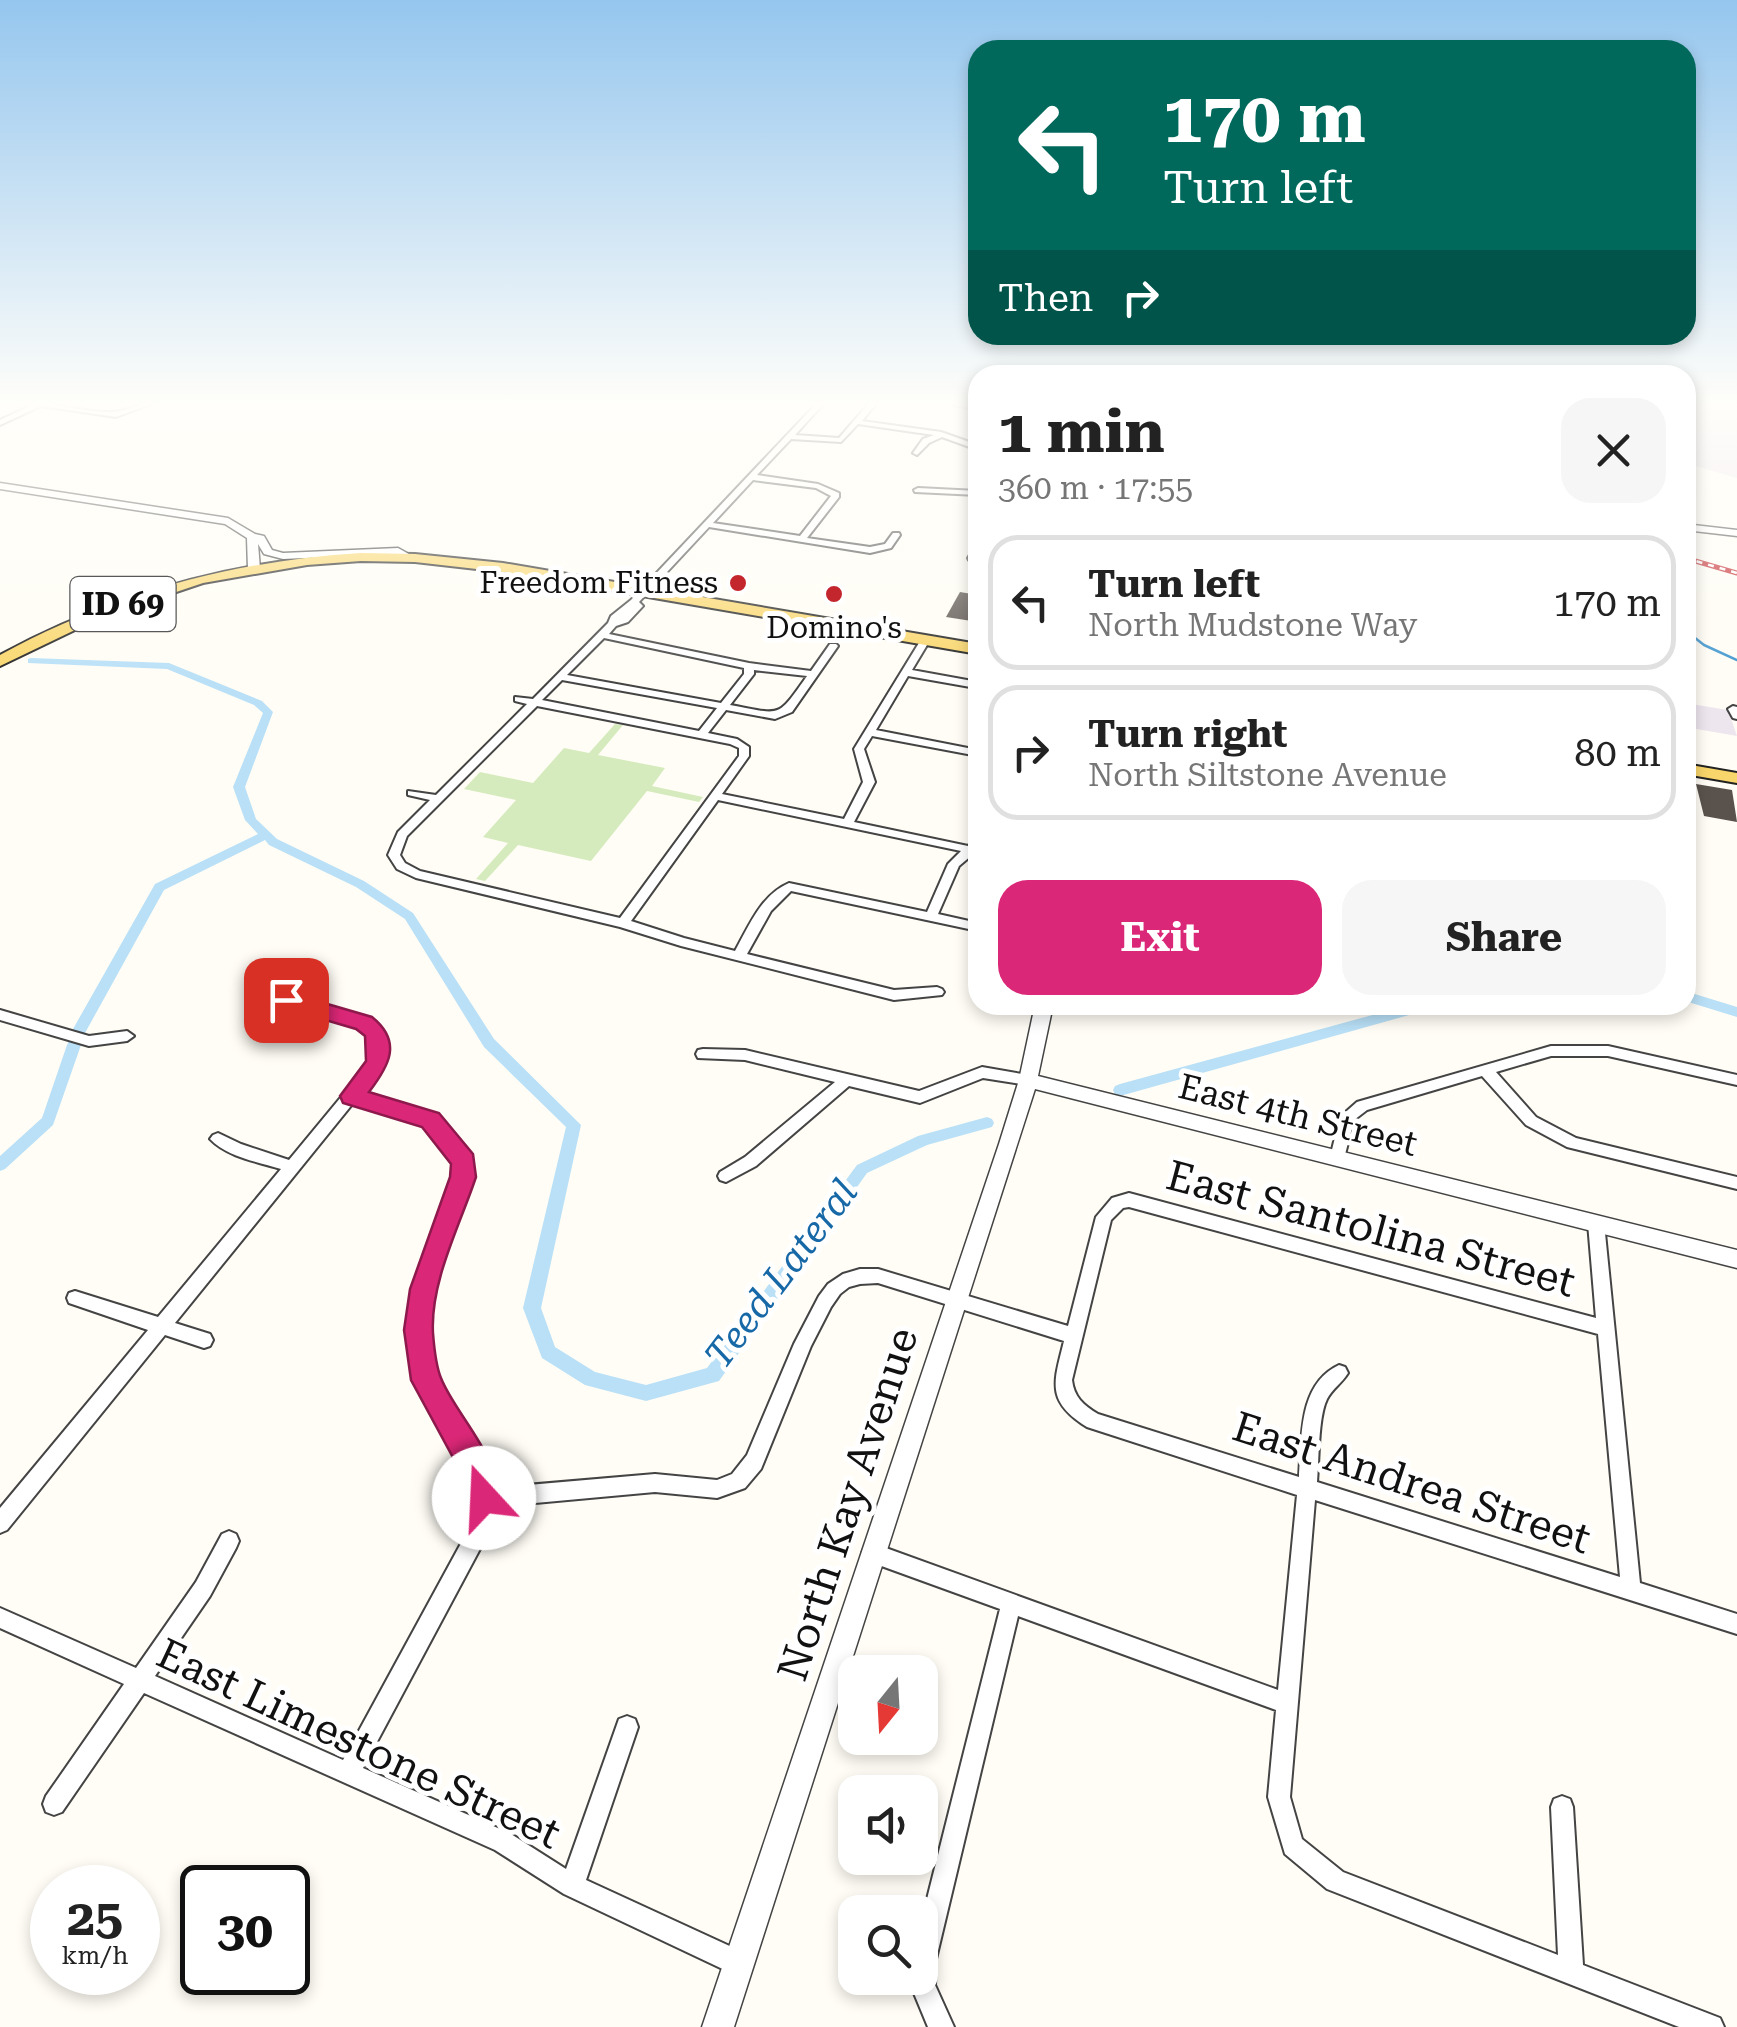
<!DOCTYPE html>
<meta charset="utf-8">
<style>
:root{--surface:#fff;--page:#f6f6f6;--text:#222;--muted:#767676;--line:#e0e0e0;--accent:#db2777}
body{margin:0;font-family:"Roboto Serif",serif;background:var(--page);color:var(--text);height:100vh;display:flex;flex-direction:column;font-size:38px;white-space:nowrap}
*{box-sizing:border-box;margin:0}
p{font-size:32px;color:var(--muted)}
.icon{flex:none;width:55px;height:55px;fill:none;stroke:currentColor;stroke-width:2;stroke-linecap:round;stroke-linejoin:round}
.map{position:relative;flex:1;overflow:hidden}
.drawer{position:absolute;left:968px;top:365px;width:728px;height:650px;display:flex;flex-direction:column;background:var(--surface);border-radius:30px;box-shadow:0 5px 15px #0003}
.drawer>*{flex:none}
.guide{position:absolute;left:968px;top:40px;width:728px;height:305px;border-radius:30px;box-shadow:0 5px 15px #0003;background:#00695c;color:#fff;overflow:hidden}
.needle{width:65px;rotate:198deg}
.tools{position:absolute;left:838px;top:1655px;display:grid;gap:20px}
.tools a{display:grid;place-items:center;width:100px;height:100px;border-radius:20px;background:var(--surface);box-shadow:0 5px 15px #0003;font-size:50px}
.speed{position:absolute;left:30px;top:1865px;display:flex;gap:20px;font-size:50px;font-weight:700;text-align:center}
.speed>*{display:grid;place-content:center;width:130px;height:130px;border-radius:50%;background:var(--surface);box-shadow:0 5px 15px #0003;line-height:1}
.speed small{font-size:25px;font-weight:400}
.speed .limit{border:5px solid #111;border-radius:15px;background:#fff;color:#111}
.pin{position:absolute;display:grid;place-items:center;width:85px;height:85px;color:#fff;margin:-42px;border-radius:20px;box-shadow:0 5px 15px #0006}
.me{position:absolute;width:110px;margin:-55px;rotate:340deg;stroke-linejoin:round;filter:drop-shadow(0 0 8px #0008)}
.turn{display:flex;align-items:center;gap:35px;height:210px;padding:0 30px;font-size:45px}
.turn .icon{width:130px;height:130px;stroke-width:2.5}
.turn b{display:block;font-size:70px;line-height:85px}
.then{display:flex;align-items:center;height:95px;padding:0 30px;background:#0003;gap:20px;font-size:38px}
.round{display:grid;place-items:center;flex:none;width:105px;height:105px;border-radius:30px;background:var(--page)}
.headline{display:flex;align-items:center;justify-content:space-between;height:170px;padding:0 30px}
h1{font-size:60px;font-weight:700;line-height:75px}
.primary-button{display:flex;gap:20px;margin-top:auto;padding:20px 30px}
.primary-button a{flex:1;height:115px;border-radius:30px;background:var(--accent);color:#fff;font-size:40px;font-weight:700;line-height:115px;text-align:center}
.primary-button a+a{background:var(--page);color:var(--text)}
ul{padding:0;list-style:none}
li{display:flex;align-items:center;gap:30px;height:135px;margin:0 20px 15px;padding:0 10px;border:5px solid var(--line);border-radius:30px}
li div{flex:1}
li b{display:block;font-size:38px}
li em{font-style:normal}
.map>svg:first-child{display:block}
</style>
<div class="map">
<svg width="1737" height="2027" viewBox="0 0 1737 2027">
<rect width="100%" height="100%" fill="#fffdf5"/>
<g fill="#eee6ef">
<path d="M1685 401 1737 405V478L1685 463Z"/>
<path d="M1685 703 1728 710 1737 736 1685 727Z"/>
</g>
<path fill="#d5ebbd" d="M615 724 623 725 598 755 665 768 652 786 703 797 699 802 647 791 591 861 518 845 485 881 476 879 508 843 483 837 516 800 464 789 480 772 533 783 564 748 589 753Z"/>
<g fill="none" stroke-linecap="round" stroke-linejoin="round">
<path stroke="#3f96cf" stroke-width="2.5" d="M1685 630 1704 645 1737 660"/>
<g fill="#b9e0f7" fill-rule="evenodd">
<path d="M31 658 169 663 262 701 273 712 245 787 256 819 277 839 364 881 413 913 494 1039 581 1125 541 1308 555 1347 595 1372 646 1385 707 1368 857 1165 918 1136 987 1117 992 1119 994 1123 992 1127 927 1145 867 1173 719 1381 646 1401 585 1385 542 1358 523 1308 566 1127 484 1047 405 919 356 887 269 845 265 840 164 890 85 1033H75L73 1029 155 884 258 834 245 820 233 787 263 713 254 705 167 669 28 663V659Z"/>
<path d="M1685 991 1737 1007V1017L1685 1001Z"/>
<path d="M1409 1005H1434L1427 1010 1120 1096 1115 1094 1113 1090 1115 1086 1120 1084Z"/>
<path d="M74 1040 79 1041 81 1045 53 1125 5 1169 0 1171V1156L42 1118 67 1045 69 1041Z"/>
</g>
</g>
<g fill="#5a524d">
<path d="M960 592 978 595V622L946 617Z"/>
<path d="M1696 784 1732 790 1737 822 1704 816Z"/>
</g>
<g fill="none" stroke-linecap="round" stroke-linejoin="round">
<defs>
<g id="minor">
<path d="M16 401C49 401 82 413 112 412 128 412 143 401 159 401L116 417 41 406 0 425V420L32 405Z"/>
<path d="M819 401H826L795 435 839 438 871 401H878L862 421 941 432 978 445V450L942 437 929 443 917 455 913 453 923 439 934 435 858 424 841 442 791 439 757 475 818 484 839 493V497L807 538 870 547 885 544 893 533H899L900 535 891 548 870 553 709 527 639 602 643 606 628 622 616 626 609 634 749 663 811 671 830 644H836L838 646 792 712 775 719 726 710 708 733 737 739 749 747V756L722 794 844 819 863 782 854 749 922 638 930 640 912 670 978 682 976 688 908 676 876 730 978 750V756L872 736 864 749 875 782 854 822 968 846 978 839V850L959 866 938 914 978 923V931L791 891 771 911 747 954 894 990 937 987 942 989 944 992 942 995 894 1000 681 946 620 927 416 878 397 869 388 855 398 832 430 800 408 795V791L436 795 527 704 515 701V697L533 699 608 623 611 616 631 600ZM753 480 816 488 831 496 800 536 713 523ZM604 638 744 668V674L721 703 567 675ZM754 670 807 676C776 720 782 714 730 705L754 674ZM562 680 717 708 699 731 542 700ZM537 706 730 744 739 748V756L620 918 420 871 405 863 400 855 407 836ZM718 800 961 851 948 864 927 912 789 883C761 895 749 926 735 951L684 938 631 921Z"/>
<path d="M937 401H953L978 406V410Z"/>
<path d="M918 488 978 491V495L915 492 914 490Z"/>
<path d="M975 547H978V561L969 560 968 558Z"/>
<path d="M1733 706 1737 707V719L1733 718 1728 709Z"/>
<path d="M255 987 369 1019 374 1024 385 1041 384 1064 361 1093 436 1115 472 1161 471 1177C448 1240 406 1318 439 1385 457 1419 485 1449 492 1488L655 1474 717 1480 732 1474 747 1455 794 1344 819 1296 828 1284 843 1274 860 1269H878L1068 1326 1096 1217 1112 1198 1129 1193 1596 1318 1588 1223 1590 1218 1596 1216 1602 1218 1604 1223 1640 1583 1737 1614V1634L1315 1500 1290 1797 1302 1839 1343 1872 1558 1955 1551 1807 1554 1799 1562 1796 1570 1799 1573 1807 1583 1965 1720 2018 1724 2027H1679L1327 1889 1285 1854 1268 1797 1276 1710 1018 1616 936 1959 935 1985 954 2027H928L911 1986V1978H920V1927L1000 1609 865 1560 862 1553 865 1546 872 1543 1278 1690 1297 1495 1087 1427C1045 1401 1054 1382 1064 1341L878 1283 860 1284 849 1287 840 1294 831 1307 811 1346 761 1469 745 1488 717 1498 655 1492 493 1507 481 1547 363 1768 511 1834 566 1869 619 1719 627 1716 635 1719 638 1727 586 1880 747 1954 750 1963 747 1972 738 1975 729 1972 564 1894 495 1850 144 1693 62 1812 54 1815 46 1812 43 1804 46 1796 124 1684 0 1628V1608L136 1668 196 1582 222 1534 229 1531 236 1534 239 1541 236 1548 210 1596 155 1676 343 1760 465 1536C469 1525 474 1512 474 1499 476 1451 415 1402 410 1346 405 1287 435 1230 455 1177L456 1162 426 1123 354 1102 175 1323 210 1334 213 1340 210 1346 204 1348 165 1335 7 1530 0 1533V1508L148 1330 69 1303 67 1298 69 1293 75 1291 158 1317 281 1169C258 1162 227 1157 210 1139L213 1135 218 1133 241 1144 289 1160 370 1062 371 1041 359 1027 250 995 248 992ZM1129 1207 1598 1334 1620 1577 1317 1482C1319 1461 1318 1417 1327 1399 1332 1389 1342 1383 1348 1373L1345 1367 1339 1365C1298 1384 1302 1438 1299 1477L1098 1414C1083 1405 1074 1397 1072 1380L1111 1220 1123 1208Z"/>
<path d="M0 1010 89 1036 127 1031 134 1036 127 1041 89 1046 0 1020Z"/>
<path d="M1551 1046H1608L1737 1075V1085L1608 1056H1551L1496 1072 1536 1117 1576 1138 1737 1177V1189L1567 1147 1526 1125 1482 1076 1367 1110 1354 1120 1343 1162 1338 1164 1333 1162 1330 1158 1340 1117 1357 1102Z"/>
<path d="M703 1049 745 1050 919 1091 982 1067 1028 1075 1033 1076 1035 1080 1033 1084 1028 1085 983 1078 920 1103 849 1086 756 1166 726 1182 720 1180 718 1176 720 1172 745 1157 835 1082 745 1060 698 1058 696 1054 698 1050Z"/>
</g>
<g id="tertiary">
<path d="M0 483 228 518 255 534 264 536 272 550 283 553 398 548 416 558 410 561 396 554 283 559 264 554 258 544 260 569 254 572 248 569 247 538 225 524 0 489Z"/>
<path d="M1685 524 1737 530V536L1685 530Z"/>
<path d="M1035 1005H1053L1038 1076 1737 1250V1268L1035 1089 734 2027H702L999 1144 1019 1080Z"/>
</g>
<g id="primary">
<path d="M361 553 415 554 503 563 978 644V654L503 572 415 562 361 561 307 565 203 583 102 617 0 666V655C114 593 232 561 361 553Z"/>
<path d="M1685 764 1737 773V783L1685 774Z"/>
</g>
</defs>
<use href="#minor" stroke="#444" stroke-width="4"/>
<use href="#tertiary" stroke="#444" stroke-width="3"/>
<use href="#primary" stroke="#222" stroke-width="4"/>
<use href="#minor" fill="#fff" fill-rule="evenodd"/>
<use href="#tertiary" fill="#fff" fill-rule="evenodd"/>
<use href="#primary" fill="#f9d66b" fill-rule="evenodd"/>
<defs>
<path id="rail" d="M1685 558 1737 573"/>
</defs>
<use href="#rail" stroke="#c4262e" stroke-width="5"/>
<use href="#rail" stroke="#fff" stroke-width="2.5" stroke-dasharray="6" stroke-linecap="butt"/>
</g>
<linearGradient id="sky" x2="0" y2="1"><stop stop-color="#95c6ee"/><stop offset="0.59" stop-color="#fffefa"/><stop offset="1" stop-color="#fffefa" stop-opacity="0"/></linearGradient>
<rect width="1737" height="685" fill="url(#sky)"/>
<path fill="#db2777" stroke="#8e194d" stroke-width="2.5" d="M286 992 372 1017C403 1042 389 1066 369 1092L439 1113 473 1154 476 1177C460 1225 430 1282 433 1333 434 1346 436 1366 441 1378 455 1415 512 1469 495 1509L484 1514 473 1509 463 1476 411 1380 404 1330 410 1289 450 1177 451 1164 422 1127 343 1103 340 1096 366 1061 365 1036 356 1029 278 1006 274 1000Z"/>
<g fill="#c4262e" stroke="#fff" stroke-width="4">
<circle cx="738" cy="583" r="10"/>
<circle cx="834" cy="594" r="10"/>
</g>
<g text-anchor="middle" stroke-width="10" stroke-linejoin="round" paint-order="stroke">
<g font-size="30" fill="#111" stroke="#fff" text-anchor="end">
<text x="718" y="593">Freedom Fitness</text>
<text x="834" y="638" text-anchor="middle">Domino's</text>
</g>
<rect fill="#fff" stroke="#585858" stroke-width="2.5" x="70.5" y="577" width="105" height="54" rx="8"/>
<g font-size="32" font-weight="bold" fill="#111">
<text x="123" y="615">ID 69</text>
</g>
<g font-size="35" fill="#111" stroke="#fff">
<text transform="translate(1298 1115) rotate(14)" y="12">East 4th Street</text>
</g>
<g font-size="38" font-style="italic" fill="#1768a6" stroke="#fff">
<text transform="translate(781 1274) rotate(-53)" y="13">Teed Lateral</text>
</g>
<g font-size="42" fill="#111" stroke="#fff">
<text transform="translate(1371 1228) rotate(15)" y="15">East Santolina Street</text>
<text transform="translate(1412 1482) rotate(18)" y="15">East Andrea Street</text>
<text transform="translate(847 1504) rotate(-72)" y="15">North Kay Avenue</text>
<text transform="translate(359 1743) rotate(25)" y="15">East Limestone Street</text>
</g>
</g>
</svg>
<div class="tools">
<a><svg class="needle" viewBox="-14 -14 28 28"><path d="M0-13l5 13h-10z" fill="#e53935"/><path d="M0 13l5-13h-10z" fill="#767676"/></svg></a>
<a><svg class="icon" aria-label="sound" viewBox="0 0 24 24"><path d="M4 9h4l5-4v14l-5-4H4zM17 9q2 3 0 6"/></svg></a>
<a><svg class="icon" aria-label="search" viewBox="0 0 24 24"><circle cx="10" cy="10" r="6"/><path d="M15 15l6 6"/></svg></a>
</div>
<div class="speed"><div>25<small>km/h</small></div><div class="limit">30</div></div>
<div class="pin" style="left:286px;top:1000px;background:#d93025"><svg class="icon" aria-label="arrive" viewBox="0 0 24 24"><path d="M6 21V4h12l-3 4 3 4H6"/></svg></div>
<svg class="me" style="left:484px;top:1498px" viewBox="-20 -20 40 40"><circle r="19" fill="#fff"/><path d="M0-13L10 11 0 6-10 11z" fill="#db2777"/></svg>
<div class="guide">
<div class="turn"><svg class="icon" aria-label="left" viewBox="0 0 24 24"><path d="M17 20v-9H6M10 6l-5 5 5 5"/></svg><div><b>170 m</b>Turn left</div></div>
<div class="then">Then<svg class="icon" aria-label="right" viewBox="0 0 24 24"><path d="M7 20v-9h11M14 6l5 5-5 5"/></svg></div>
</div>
<section class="drawer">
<div class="headline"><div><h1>1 min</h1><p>360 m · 17:55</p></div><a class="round"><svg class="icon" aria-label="close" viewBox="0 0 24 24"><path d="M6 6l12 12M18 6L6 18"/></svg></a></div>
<ul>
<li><svg class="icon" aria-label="left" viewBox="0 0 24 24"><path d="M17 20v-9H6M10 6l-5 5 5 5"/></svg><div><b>Turn left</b><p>North Mudstone Way</p></div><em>170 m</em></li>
<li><svg class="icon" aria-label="right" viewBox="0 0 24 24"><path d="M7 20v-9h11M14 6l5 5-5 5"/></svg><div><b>Turn right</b><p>North Siltstone Avenue</p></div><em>80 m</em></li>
</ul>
<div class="primary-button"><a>Exit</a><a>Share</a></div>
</section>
</div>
